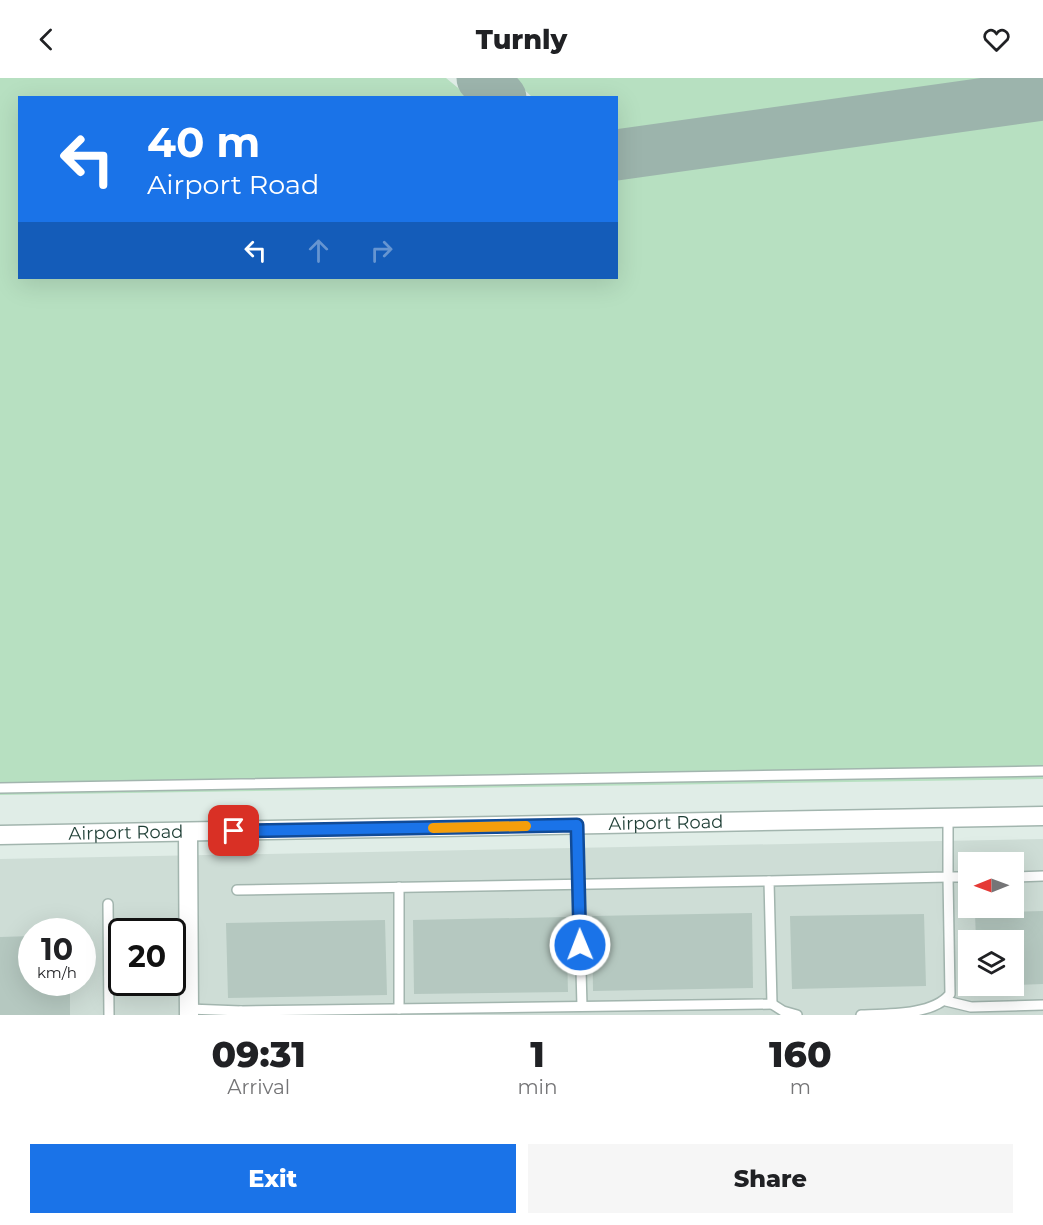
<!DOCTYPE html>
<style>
:root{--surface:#fff;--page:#f6f6f6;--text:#202124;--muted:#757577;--accent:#1a73e8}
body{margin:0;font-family:Montserrat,sans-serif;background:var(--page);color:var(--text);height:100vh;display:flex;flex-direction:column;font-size:22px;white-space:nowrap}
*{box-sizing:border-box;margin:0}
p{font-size:20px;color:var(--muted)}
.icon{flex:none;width:33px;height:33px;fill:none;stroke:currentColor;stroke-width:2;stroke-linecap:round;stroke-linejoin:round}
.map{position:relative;height:937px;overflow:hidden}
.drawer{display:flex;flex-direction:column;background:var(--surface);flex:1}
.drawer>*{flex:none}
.banner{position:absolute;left:18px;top:18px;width:600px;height:183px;border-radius:0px;box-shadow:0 6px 24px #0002;background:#1a73e8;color:#fff;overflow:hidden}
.needle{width:39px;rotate:269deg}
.fabs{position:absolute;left:958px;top:774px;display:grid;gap:12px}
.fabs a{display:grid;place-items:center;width:66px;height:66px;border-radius:0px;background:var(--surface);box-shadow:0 6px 24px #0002;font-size:30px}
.speed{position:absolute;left:18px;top:840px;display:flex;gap:12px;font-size:30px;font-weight:700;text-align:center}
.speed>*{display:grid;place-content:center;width:78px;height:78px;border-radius:50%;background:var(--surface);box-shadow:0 6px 24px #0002;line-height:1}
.speed small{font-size:15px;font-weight:400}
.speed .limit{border:3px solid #111;border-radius:9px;background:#fff;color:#111}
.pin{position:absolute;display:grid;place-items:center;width:51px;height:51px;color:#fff;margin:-26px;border-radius:12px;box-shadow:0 3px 9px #0006}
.me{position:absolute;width:66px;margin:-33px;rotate:359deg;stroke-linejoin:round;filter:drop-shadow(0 0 4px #0008)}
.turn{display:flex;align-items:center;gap:21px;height:126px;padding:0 30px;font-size:27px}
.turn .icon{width:78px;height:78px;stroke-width:2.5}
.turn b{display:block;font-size:42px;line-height:51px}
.lanes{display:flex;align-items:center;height:57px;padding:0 30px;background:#0003;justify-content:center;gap:30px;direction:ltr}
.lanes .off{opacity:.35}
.eta{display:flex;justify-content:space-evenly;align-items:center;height:102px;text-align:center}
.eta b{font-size:36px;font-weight:800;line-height:42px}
.cta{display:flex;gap:12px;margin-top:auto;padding:12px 30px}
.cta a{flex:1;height:69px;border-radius:0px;background:var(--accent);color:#fff;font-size:24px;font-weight:800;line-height:69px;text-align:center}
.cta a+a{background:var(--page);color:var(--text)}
header{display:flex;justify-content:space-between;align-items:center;height:78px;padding:0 30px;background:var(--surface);font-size:27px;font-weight:800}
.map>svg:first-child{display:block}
</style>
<header><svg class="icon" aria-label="back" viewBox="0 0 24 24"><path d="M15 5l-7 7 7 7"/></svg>Turnly<svg class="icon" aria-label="heart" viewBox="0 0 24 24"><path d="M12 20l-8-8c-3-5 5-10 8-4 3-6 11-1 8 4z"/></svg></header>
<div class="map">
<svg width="1043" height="937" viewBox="0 0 1043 937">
<rect width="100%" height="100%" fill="#e0ede7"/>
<path fill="#ceddd6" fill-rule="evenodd" d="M1043 761V937H0V781ZM969 784H1014V830H969ZM32 854H82V904H32ZM122 854H172V904H122ZM969 862H1014V908H969Z"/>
<g fill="#b7e0c1">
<path d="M0 0H446L469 19 20 20V200H616L617 101 1043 38V701L0 717Z"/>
<path d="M512 0H1003L617 56 616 20 532 19Z"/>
</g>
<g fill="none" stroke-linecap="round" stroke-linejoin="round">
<g stroke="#9cb4ac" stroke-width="51">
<path d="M482 0 501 20"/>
<path d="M616 77 1043 17"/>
</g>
</g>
<g fill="#b5c8c0">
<path d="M1043 833V906L1014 907V862H976L975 835Z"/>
<path d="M752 835 753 910 593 913 592 838Z"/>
<path d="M924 836 926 908 792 911 790 838Z"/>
<path d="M566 839 568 914 414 916 413 842Z"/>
<path d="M385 842 387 917 228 920 226 845Z"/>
<path d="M32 858V904H70V937H0V859Z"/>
</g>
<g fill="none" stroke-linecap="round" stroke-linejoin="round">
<defs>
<g id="service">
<path d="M0 710 1043 693"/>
<path d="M577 747 582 928"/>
<path d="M1014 799 1043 798"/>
<path d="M237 812 769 803"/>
<path d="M108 826 109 937"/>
<path d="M172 897 189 896"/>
<path d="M109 898H122"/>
<path d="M946 923 971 929 1043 927"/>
<path d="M772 926 783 933 797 937"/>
<path d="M189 931 241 933"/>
<path d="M399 931V809"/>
<path d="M241 937V933L772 926 769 803 948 799V740"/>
<path d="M861 937C889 936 934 937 950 916L948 799H969"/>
</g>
<path id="minor" d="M188 754 189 937"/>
<g id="tertiary">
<path id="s1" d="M0 757 1043 738"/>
</g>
</defs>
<use href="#service" stroke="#a2b5ae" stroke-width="12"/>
<use href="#minor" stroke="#a2b5ae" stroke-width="21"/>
<use href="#tertiary" stroke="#a2b5ae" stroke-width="21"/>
<use href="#service" stroke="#fff" stroke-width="9"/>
<use href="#minor" stroke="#fff" stroke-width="18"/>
<use href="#tertiary" stroke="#fff" stroke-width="18"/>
</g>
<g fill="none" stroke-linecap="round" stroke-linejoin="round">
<defs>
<path id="route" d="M234 753 577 747 580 867"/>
</defs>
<use href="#route" stroke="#114b97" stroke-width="15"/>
<use href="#route" stroke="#1a73e8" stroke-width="10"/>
<path stroke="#f59e0b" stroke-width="10" d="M433 750 526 748"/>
</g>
<g text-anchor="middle" stroke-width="6" stroke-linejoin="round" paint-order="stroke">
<g font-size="18" fill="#1f3f36" stroke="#f1f9f5">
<text dy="6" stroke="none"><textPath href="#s1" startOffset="666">Airport Road</textPath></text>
<text dy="6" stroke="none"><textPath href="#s1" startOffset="126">Airport Road</textPath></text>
</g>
</g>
</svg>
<div class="fabs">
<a><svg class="needle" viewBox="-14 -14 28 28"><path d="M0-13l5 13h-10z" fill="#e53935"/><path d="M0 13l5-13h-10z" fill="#757577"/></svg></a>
<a><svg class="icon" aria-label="layers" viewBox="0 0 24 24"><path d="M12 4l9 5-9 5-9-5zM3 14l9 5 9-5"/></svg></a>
</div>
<div class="speed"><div>10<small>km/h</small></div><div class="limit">20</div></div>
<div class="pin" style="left:234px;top:753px;background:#d93025"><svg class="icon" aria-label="arrive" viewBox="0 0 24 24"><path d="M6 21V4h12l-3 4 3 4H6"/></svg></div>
<svg class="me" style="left:580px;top:867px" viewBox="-20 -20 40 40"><circle r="17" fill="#1a73e8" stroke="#fff" stroke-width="3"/><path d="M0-11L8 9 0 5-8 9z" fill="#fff"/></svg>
<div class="banner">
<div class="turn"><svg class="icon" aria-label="left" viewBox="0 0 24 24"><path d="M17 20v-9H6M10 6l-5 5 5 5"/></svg><div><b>40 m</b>Airport Road</div></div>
<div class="lanes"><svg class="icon" aria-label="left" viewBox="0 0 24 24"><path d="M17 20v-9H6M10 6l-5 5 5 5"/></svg><svg class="icon off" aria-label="ahead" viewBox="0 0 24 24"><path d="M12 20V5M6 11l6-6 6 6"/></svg><svg class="icon off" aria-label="right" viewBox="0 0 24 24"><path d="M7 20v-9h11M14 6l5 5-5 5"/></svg></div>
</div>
</div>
<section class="drawer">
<div class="eta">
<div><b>09:31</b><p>Arrival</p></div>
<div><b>1</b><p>min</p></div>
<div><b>160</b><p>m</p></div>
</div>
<div class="cta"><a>Exit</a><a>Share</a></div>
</section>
